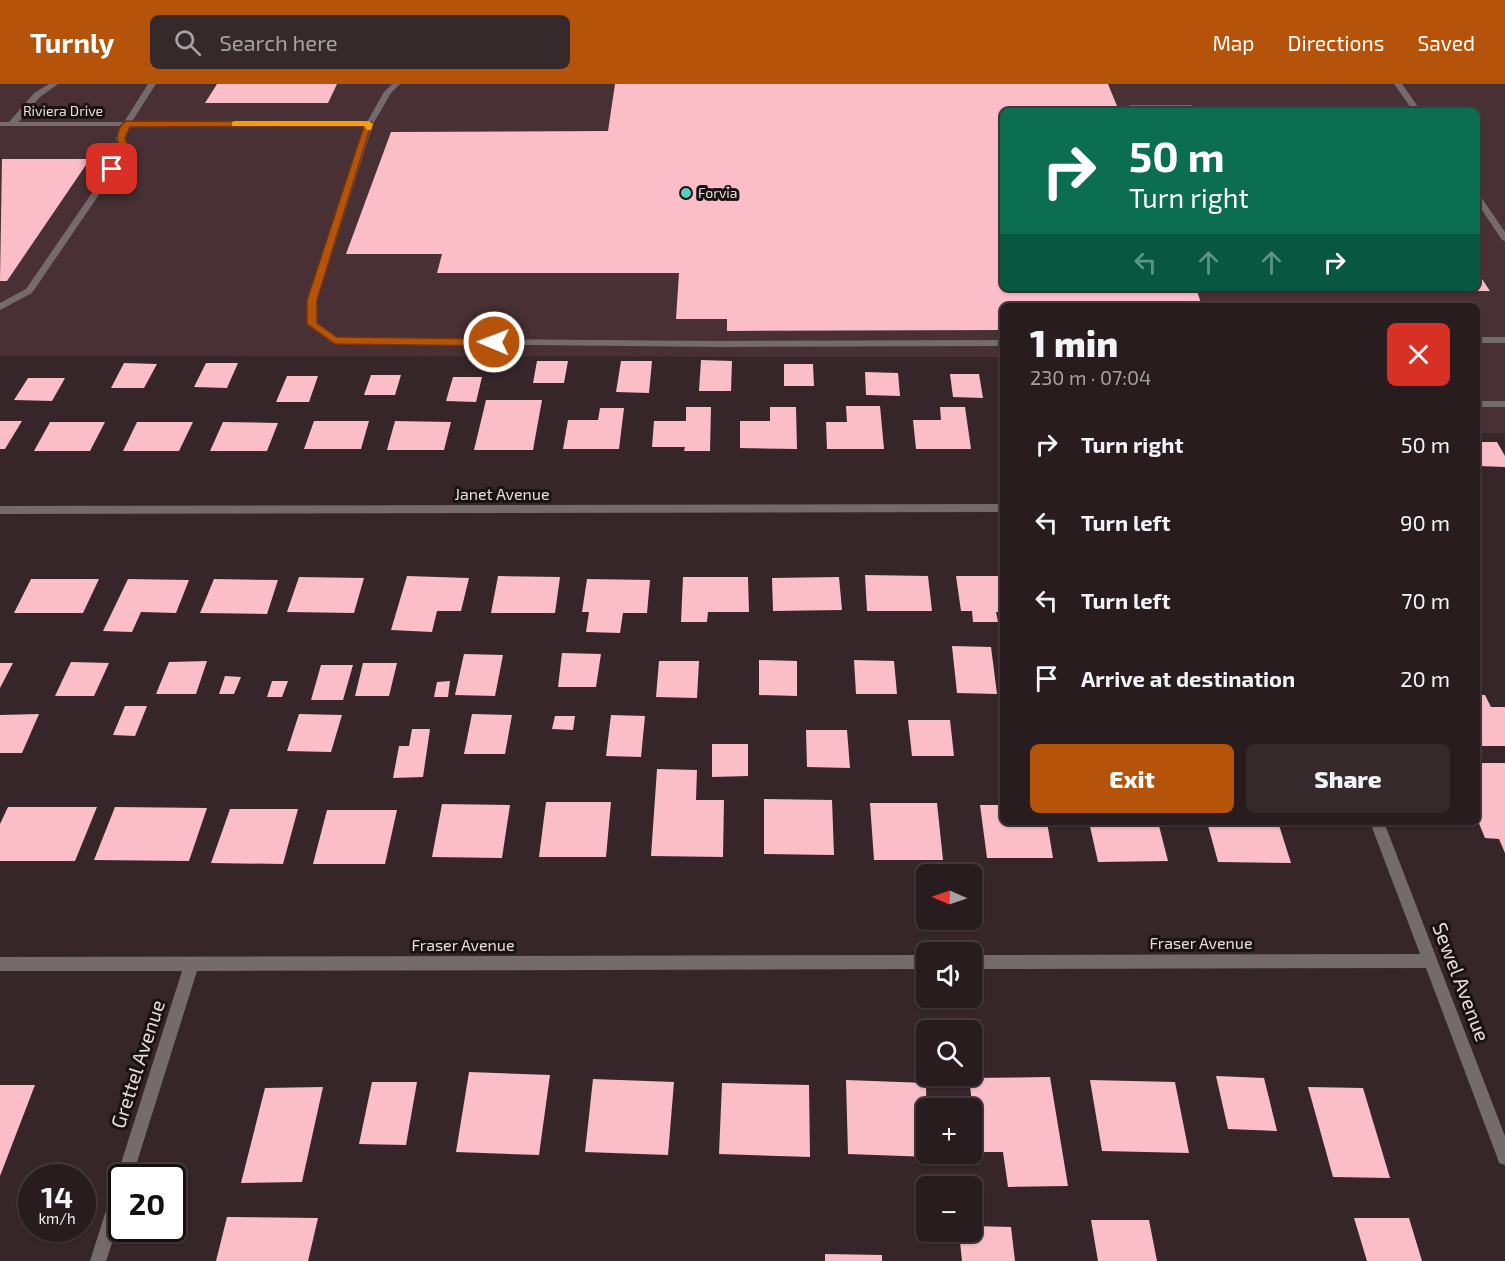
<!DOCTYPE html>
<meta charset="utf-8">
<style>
:root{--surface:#291c1f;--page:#35292c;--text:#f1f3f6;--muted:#a5a1a4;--line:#453a3d;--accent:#b45309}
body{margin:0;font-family:"Exo 2",sans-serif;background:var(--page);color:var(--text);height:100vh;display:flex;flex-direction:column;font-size:22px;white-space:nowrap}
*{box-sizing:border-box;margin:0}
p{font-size:20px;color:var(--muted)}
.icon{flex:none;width:33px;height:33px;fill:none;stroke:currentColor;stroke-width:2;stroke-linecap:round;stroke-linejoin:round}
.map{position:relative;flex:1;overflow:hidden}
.sheet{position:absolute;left:1000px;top:219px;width:480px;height:522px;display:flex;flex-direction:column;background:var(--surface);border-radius:9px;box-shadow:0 2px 4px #0004,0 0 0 2px var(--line)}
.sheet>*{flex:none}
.banner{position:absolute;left:1000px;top:24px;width:480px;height:183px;border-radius:9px;box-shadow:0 2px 4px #0004,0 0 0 2px var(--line);background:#0b6e4f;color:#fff;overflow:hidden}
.needle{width:39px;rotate:272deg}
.buttons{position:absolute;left:916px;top:780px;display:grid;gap:12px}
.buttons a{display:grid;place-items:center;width:66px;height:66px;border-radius:9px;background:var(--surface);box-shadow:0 2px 4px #0004,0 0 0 2px var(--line);font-size:30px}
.speed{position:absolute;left:18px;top:1080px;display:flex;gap:12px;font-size:30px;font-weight:700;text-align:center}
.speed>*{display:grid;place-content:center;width:78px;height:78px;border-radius:50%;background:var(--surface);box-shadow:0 2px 4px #0004,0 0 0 2px var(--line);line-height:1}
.speed small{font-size:15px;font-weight:400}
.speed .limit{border:3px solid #111;border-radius:9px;background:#fff;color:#111}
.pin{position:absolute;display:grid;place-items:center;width:51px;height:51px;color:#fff;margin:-26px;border-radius:12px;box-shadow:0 3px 9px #0006}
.me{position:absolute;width:66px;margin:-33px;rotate:271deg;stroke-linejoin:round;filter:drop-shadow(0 0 4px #0008)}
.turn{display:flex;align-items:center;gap:21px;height:126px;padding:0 30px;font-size:27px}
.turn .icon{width:78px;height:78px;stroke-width:2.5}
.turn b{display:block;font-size:42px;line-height:51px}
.lanes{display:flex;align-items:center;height:57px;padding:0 30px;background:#0003;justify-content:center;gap:30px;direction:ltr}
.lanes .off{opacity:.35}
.round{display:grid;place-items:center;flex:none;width:63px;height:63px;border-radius:9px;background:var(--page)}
.headline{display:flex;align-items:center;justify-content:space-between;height:102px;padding:0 30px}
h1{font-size:36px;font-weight:800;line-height:45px}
.primary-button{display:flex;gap:12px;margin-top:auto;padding:12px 30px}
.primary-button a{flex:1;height:69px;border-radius:9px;background:var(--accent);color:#fff;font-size:24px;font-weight:800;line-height:69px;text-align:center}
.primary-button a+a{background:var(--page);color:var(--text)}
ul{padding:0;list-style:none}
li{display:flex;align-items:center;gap:18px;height:78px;padding:0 30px}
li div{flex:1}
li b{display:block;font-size:22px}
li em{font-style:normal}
header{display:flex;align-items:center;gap:36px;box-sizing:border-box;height:84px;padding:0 30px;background:var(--accent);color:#fff}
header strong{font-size:28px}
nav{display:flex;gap:33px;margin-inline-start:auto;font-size:21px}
.search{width:420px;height:54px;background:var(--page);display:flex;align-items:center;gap:15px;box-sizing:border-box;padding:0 21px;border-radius:9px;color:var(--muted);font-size:22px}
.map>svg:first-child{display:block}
</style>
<header>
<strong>Turnly</strong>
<div class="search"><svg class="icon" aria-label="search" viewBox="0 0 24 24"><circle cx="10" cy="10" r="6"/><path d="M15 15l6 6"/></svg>Search here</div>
<nav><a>Map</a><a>Directions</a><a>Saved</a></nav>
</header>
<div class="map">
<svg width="1505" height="1177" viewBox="0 0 1505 1177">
<rect width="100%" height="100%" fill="#372629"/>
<path fill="#483034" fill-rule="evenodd" d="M0 0H1505V349H1478V222H1004L1003 273 0 272ZM1004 27H1478V204H1004Z"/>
<g fill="#fbbdc8">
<path d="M217 0H337L328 19H205Z"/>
<path d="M615 0H1108L1119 27H1004V204H1478V189L1490 207H1197L1201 219H1146L1147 222H1004V246L727 247V235H676L679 189H437L442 170H346L391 48 608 47Z"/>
<path d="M2 75H90L7 197H0Z"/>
<path d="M701 276 732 277 731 307H699Z"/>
<path d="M537 277H568L564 299H533Z"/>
<path d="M621 277H652L649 309 616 308Z"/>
<path d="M124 279 157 280 144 304H111Z"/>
<path d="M206 279H238L227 304 194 303Z"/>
<path d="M784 280H813L814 302H784Z"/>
<path d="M865 288 898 289 900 312 866 311Z"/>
<path d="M950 290H979L983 314 953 313Z"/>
<path d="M371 291H401L395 311H364Z"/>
<path d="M287 292H318L309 318H276Z"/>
<path d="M453 293H482L476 318 446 317Z"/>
<path d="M28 294H65L52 317 14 316Z"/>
<path d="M486 316H542L533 366H474Z"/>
<path d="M846 322H880L884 365H827L826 338H847Z"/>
<path d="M686 323H711L710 367H684L685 363H652L654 337H686Z"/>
<path d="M770 323H796L797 365 740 364V337H770Z"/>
<path d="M940 323H965L971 365H916L913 336H941Z"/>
<path d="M600 324H624L619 365H563L568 336H598Z"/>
<path d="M998 335H1004V361H1002Z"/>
<path d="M0 337H22L5 365H0Z"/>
<path d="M314 337H369L361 365H304Z"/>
<path d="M395 337 451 338 444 366H387Z"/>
<path d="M50 338H105L90 367H34Z"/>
<path d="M137 338H193L179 367H123Z"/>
<path d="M223 338 278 339 267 367H210Z"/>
<path d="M1478 358H1497L1505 372V383L1479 382Z"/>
<path d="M865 491 928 492 932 527H867Z"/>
<path d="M407 492 469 494 461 527H437L432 548 391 546Z"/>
<path d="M498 492 560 493 555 529H491Z"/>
<path d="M956 492H1004V528H996L998 538H973L972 527H961Z"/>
<path d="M299 493 364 494 354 529 287 528Z"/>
<path d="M683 493H748L749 528H708L707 538H681Z"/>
<path d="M839 493 842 526 773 527 772 494Z"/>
<path d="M31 495H99L83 529H14Z"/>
<path d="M128 495 189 496 176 529 141 528 132 548 103 547Z"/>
<path d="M214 495 278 496 267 530 200 529Z"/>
<path d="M587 495 650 496 647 529H623L620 549 586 548 589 528H582Z"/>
<path d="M952 562 991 563 997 610 957 609Z"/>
<path d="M562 569 601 570 596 603H558Z"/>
<path d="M464 570 503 571 495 612 455 611Z"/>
<path d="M759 576 797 577V612L759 611Z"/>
<path d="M854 576 894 577 897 610H856Z"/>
<path d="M207 577 196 610H156L169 578Z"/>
<path d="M659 577H699L697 614 656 613Z"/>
<path d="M71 578 109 579 94 612H55Z"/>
<path d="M0 579H13L0 604Z"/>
<path d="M363 579H397L389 612H355Z"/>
<path d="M321 581H353L343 616H311Z"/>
<path d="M225 592 241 593 234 610H219Z"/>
<path d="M272 597H288L282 613H267Z"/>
<path d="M450 597 448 613H434L437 598Z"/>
<path d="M1478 611H1485L1491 623H1505V662H1478Z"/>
<path d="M125 622H147L135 652 113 651Z"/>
<path d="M39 630 22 669H0V631Z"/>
<path d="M299 630 342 631 331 668 287 667Z"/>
<path d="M472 630 512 631 505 670H464Z"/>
<path d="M611 631 645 632 641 673 606 672Z"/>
<path d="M555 632H575L573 646 552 645Z"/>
<path d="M908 636H950L954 672H912Z"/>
<path d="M412 645H430L423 693 393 694 399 662H409Z"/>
<path d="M806 646H847L850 684 807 683Z"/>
<path d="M712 660H748V692L712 693Z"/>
<path d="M1478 679H1505V769L1499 755 1485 754 1478 737Z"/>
<path d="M657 685 697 686 696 716H724L723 773 651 772Z"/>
<path d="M764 715 832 716 834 771 764 770Z"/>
<path d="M546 718H611L606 773H539Z"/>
<path d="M870 719H937L943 776H874Z"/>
<path d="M442 720 510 721 502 774 432 773Z"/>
<path d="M980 721H1004V738H1047L1053 774H987Z"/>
<path d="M8 723H97L75 777H0V740Z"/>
<path d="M115 723 207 724 189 777 94 776Z"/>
<path d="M230 725H298L283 780 211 779Z"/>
<path d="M327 726H397L385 780H313Z"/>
<path d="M1089 738H1158L1168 777 1098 778Z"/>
<path d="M1207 738H1278L1291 779 1218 778Z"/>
<path d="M469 988 550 991 539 1071 456 1068Z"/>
<path d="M1216 992 1264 994 1277 1047 1228 1045Z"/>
<path d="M1050 993 1068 1102 1008 1103 1003 1068H978L969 994Z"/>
<path d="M593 995 674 998 668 1071 585 1068Z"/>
<path d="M846 996 926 999 927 1070H930V1073L848 1070Z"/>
<path d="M1090 996 1175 998 1189 1069 1102 1067Z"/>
<path d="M372 998H417L406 1061 359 1060Z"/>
<path d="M722 999 809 1001 810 1073 719 1070Z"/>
<path d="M0 1001H35L0 1092Z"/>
<path d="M323 1003 302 1098 241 1099 265 1004Z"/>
<path d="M1308 1003 1363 1004 1390 1094 1333 1093Z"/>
<path d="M227 1133 318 1134 308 1177H216Z"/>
<path d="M1354 1134H1409L1422 1177H1367Z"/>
<path d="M1091 1136H1149L1157 1177H1098Z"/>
<path d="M972 1142 1011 1143 1015 1177H962L959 1148H972Z"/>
<path d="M825 1170 882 1171V1177H825Z"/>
</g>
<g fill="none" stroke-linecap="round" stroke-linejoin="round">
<g fill="#756b6d" fill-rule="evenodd">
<path d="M49 0H58L40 13 15 42H9V38L34 9Z"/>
<path d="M392 0H400L391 9 373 40 317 216V239L337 254 720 257 1004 256V262L720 263 332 259 307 240V216L364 42H129L124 54 128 68 32 209 0 226V219L26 205 120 68 116 54 123 38H367L384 8Z"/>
<path d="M1394 0H1402L1421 27H1413Z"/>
<path d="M1130 21H1191L1195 23 1191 25H1133L1129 23Z"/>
<path d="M1478 113H1481L1505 148V157L1502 156 1478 120Z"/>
<rect x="1478" y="253" width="27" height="6"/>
<rect x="1478" y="317" width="27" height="6"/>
</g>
<g fill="#756b6d" fill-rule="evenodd">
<path d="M148 0H156L129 42H0V38H124Z"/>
<path d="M1004 420V428L0 430V422Z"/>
<path d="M1370 738H1384L1505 1052V1081L1499 1079 1497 1073 1426 884 972 885V871L1420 870Z"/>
<path d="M927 871V885L197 887 132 1094H122V1129L106 1177H90L182 887H0V873Z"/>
</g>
</g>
<path fill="#b45309" stroke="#753606" stroke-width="1.5" d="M126 37 372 38 317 216V239L337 253 494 255 500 258 494 262 335 260 307 240V216L364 42 130 43 125 54 129 68 115 87H109L108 85 120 68C117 57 115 44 126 37Z"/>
<path fill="#f59e0b" d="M235 37H369L373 40 371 46H367L364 42H232V38Z"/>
<circle fill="#56cec4" stroke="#191112" stroke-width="2" cx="686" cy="109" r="6"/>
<g text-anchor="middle" stroke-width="6" stroke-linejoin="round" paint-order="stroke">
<g font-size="14" fill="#e8dcdd" stroke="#191112">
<text x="63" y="32">Riviera Drive</text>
</g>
<g font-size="14" fill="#e8dcdd" stroke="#191112" text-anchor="start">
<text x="698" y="114">Forvia</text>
</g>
<g font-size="16" fill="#e8dcdd" stroke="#191112">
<text x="502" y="416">Janet Avenue</text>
<text x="1201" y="865">Fraser Avenue</text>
<text x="463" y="867">Fraser Avenue</text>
</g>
<g font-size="20" fill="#e8dcdd" stroke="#191112">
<text transform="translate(1461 898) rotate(69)" y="7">Sewel Avenue</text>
<text transform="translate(138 980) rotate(-72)" y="7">Grettel Avenue</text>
</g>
</g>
</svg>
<div class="buttons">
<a><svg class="needle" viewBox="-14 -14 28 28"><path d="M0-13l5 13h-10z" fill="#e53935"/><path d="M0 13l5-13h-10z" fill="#a5a1a4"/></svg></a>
<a><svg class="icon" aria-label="sound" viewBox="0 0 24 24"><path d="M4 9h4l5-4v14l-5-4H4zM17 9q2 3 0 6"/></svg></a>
<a><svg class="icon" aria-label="search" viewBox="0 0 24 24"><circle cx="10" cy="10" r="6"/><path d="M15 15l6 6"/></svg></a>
<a>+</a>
<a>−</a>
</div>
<div class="speed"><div>14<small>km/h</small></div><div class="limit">20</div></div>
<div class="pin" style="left:112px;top:85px;background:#d93025"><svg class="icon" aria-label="arrive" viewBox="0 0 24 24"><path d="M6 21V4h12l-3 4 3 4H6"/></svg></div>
<svg class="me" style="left:494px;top:258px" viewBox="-20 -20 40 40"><circle r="17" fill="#b45309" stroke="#fff" stroke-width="3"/><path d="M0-11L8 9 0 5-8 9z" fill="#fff"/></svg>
<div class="banner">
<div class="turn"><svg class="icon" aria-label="right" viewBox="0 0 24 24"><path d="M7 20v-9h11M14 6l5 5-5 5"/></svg><div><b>50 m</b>Turn right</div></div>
<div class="lanes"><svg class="icon off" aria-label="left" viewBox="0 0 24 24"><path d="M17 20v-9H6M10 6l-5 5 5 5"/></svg><svg class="icon off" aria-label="ahead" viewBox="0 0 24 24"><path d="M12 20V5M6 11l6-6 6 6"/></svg><svg class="icon off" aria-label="ahead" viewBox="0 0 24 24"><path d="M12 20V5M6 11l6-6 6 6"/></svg><svg class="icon" aria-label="right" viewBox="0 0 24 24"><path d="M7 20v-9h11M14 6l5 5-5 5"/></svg></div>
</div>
<section class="sheet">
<div class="headline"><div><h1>1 min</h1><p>230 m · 07:04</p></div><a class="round" style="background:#d93025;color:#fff"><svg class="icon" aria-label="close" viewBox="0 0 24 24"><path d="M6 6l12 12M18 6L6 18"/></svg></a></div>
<ul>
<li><svg class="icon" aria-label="right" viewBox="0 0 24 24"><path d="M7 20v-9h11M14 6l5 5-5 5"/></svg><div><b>Turn right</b></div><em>50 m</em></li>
<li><svg class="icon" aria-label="left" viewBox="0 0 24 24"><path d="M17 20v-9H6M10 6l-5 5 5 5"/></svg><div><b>Turn left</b></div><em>90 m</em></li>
<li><svg class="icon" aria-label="left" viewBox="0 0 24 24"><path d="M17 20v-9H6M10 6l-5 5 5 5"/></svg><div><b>Turn left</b></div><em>70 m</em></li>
<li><svg class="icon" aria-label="arrive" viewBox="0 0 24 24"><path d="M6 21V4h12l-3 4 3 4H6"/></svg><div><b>Arrive at destination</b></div><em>20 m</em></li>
</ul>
<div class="primary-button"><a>Exit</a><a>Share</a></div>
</section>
</div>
